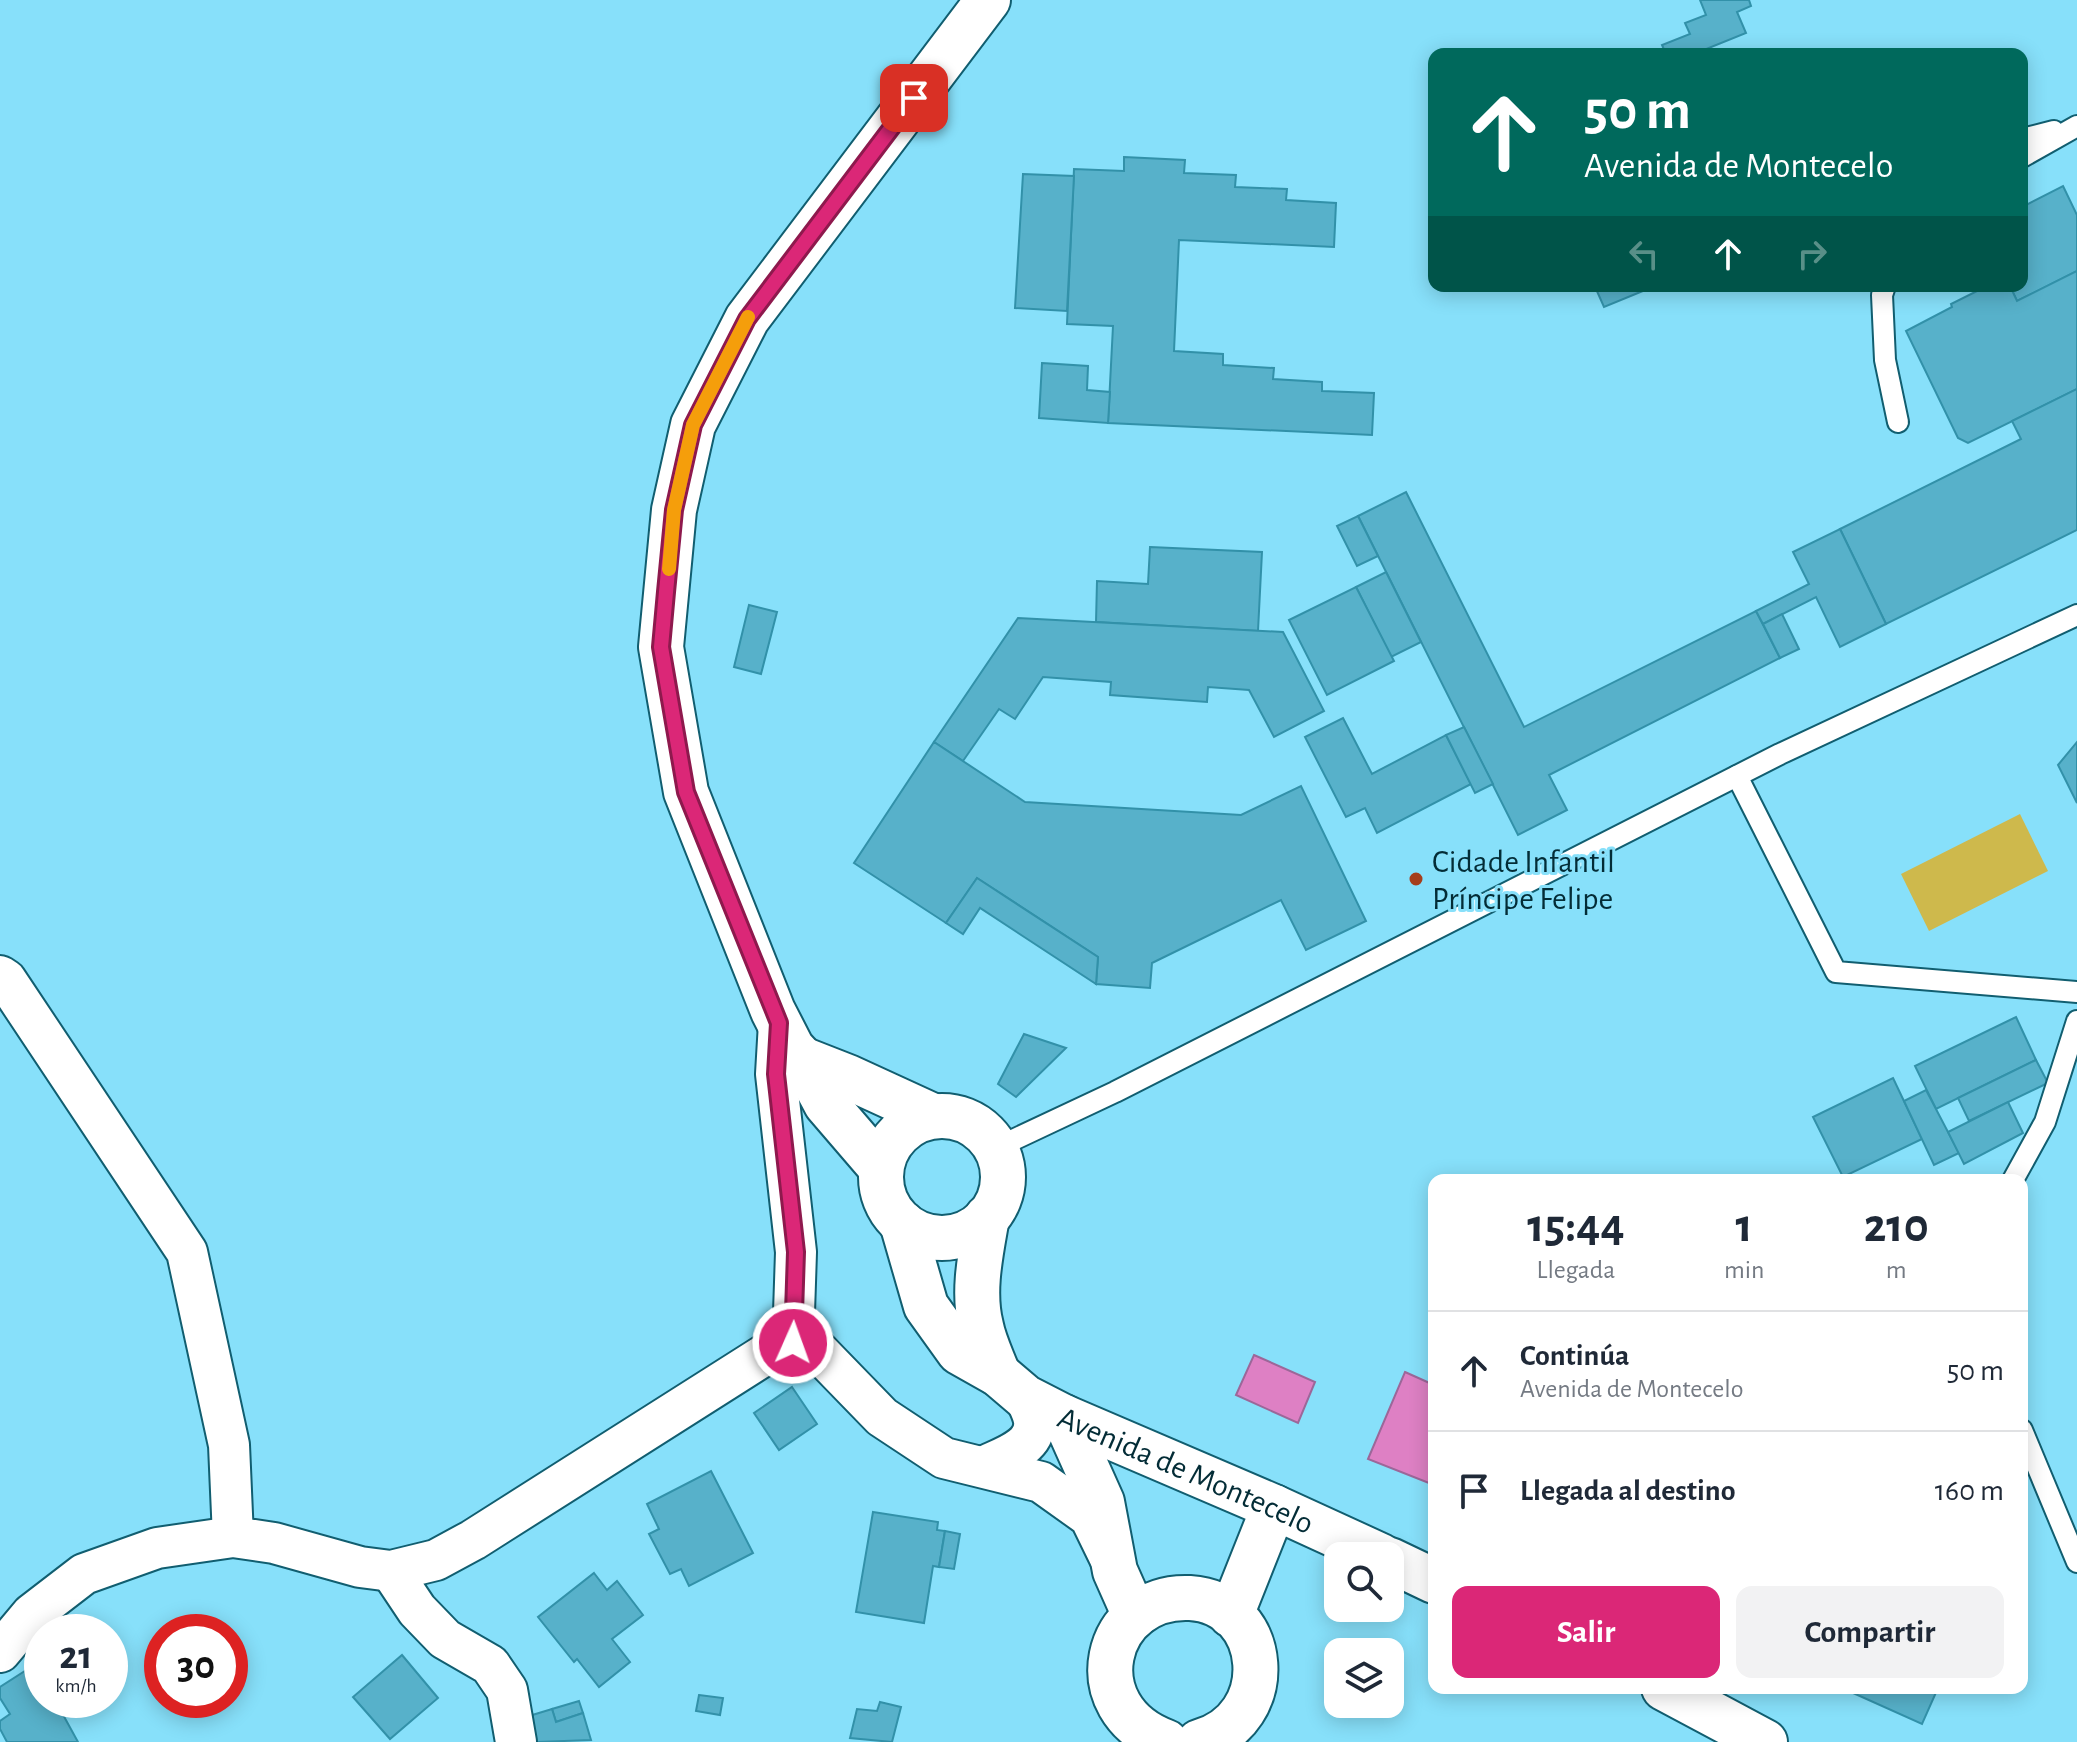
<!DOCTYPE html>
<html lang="es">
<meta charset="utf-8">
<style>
:root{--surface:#fff;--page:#f2f2f3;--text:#1f2937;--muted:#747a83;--line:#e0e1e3;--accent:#db2777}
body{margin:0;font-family:"Alegreya Sans",sans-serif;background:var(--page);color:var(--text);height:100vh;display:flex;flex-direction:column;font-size:30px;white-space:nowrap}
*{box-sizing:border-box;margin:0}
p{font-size:26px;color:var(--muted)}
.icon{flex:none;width:44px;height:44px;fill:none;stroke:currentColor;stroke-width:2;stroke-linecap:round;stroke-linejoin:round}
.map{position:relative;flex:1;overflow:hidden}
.sheet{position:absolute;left:1428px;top:1174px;width:600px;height:520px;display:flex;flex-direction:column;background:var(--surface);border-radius:16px;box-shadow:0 4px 20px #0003}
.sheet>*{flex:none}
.top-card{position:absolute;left:1428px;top:48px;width:600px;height:244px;border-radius:16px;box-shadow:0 4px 20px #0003;background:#00695c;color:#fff;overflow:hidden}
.fabs{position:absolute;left:1324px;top:1542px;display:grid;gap:16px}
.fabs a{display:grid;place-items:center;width:80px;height:80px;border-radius:16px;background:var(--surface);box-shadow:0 4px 20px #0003;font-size:40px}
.speed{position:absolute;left:24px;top:1614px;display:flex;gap:16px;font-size:40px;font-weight:700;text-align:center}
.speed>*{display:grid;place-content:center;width:104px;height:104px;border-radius:50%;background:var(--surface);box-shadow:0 4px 20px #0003;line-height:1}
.speed small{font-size:20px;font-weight:400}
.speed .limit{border:12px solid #d22;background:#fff;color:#111}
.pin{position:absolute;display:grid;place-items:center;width:68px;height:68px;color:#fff;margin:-34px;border-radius:16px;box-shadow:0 4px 12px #0006}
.me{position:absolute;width:88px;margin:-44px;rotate:2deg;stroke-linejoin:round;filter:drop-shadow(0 0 6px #0008)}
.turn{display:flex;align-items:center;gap:28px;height:168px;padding:0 24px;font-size:36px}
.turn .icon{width:104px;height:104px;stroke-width:2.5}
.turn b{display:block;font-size:56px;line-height:68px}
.lanes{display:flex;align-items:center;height:76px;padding:0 24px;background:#0003;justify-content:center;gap:40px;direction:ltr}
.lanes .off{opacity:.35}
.eta{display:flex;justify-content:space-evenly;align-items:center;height:136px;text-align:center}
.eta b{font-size:48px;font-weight:700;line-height:56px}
.cta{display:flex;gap:16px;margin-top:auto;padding:16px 24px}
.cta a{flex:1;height:92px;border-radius:16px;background:var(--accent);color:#fff;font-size:32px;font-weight:700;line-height:92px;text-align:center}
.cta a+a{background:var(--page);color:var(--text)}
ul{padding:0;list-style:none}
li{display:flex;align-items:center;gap:24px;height:120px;padding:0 24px;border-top:2px solid var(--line)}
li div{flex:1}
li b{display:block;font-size:30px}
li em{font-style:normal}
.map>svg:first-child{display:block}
</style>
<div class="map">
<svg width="2077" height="1742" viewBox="0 0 2077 1742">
<rect width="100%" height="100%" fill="#87e0fa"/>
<path fill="#ceb94c" d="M2020 814 2048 871 1929 931 1901 874Z"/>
<g fill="#de80c4" stroke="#9c6799" stroke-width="2">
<path d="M1254 1355 1315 1382 1298 1423 1236 1395Z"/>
<path d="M1405 1372 1434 1385V1485L1368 1459Z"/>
</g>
<g fill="#57b1ca" stroke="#3291a9" stroke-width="2">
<path d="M1700 0H1749L1751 6 1737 12 1746 33 1694 54H1666L1662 45 1690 34 1685 23 1706 15Z"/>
<path d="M1124 157 1185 160 1184 173 1236 175 1235 187 1287 189 1286 200 1336 203 1334 247 1179 240 1174 351 1223 354V365L1274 368 1273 379 1322 382V391L1374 393 1372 435 1108 423 1113 326 1067 324 1074 169 1124 171Z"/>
<path d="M1023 174 1074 176 1067 311 1015 308Z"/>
<path d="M2063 186 2077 215V271L2017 301 2010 286H2022V207Z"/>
<path d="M2077 271V389L1968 443 1958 438 1906 331 1952 307 1951 304 1987 286H2010L2017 301Z"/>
<path d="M1603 286H1655L1604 307 1596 289Z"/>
<path d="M1042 363 1088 366 1087 390 1110 392 1108 423 1039 418Z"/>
<path d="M2077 389V530L1886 624 1840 529 2021 439 2012 421Z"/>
<path d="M1406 492 1524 727 1756 611 1780 658 1549 775 1567 810 1518 835 1358 516Z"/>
<path d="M1358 516 1378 556 1357 566 1337 526Z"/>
<path d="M1840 529 1886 624 1840 647 1816 597 1763 624 1756 611 1809 584 1793 552Z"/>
<path d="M1150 547 1262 552 1258 631 1096 622 1097 581 1148 584Z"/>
<path d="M1386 572 1421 642 1391 657 1356 587Z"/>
<path d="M1356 587 1394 661 1327 695 1289 620Z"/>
<path d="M749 605 777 612 761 674 734 667Z"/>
<path d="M1782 614 1799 649 1780 658 1763 624Z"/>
<path d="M1018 618 1283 632 1324 711 1274 737 1249 690 1208 687 1207 702 1110 695 1111 682 1043 677 1015 719 999 709 963 761 934 742Z"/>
<path d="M1343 718 1372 774 1446 735 1471 784 1377 833 1365 808 1346 817 1305 737Z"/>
<path d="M1464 727 1493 784 1475 793 1446 735Z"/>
<path d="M934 742 1025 802 1241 815 1301 786 1366 921 1306 950 1281 900 1152 963 1150 988 1096 984 1098 957 977 878 946 923 854 863Z"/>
<path d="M2077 742V803L2058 765Z"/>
<path d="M977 878 1098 957 1096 984 980 908 963 934 946 923Z"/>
<path d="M2016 1017 2036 1060 1936 1109 1915 1066Z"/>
<path d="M1024 1034 1066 1048 1016 1097 998 1084Z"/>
<path d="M2036 1060 2048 1083 1969 1121 1958 1098Z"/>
<path d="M1893 1078 1922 1139 1843 1177 1813 1117Z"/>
<path d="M1926 1090 1959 1153 1934 1165 1904 1101Z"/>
<path d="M2008 1102 2023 1133 1964 1164 1948 1132Z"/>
<path d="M792 1387 817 1424 779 1450 754 1413Z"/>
<path d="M711 1471 753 1553 689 1586 681 1569 670 1574 649 1534 659 1529 647 1504Z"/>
<path d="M873 1512 938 1522 937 1530 945 1531 939 1567 933 1566 924 1623 856 1612Z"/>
<path d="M945 1531 960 1534 954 1569 939 1567Z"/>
<path d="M594 1573 607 1590 617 1581 643 1615 612 1639 630 1662 599 1687 577 1659 574 1662 538 1617Z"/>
<path d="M402 1655 438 1698 390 1739 353 1697Z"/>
<path d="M42 1660V1700H78L61 1711 78 1742H7L0 1729V1721L10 1714 0 1698V1687Z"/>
<path d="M1842 1688H1938L1922 1724Z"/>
<path d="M699 1695 723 1698 720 1715 696 1711Z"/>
<path d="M579 1701 583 1713 556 1722 552 1709Z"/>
<path d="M880 1702 901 1707 892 1742 850 1738 857 1709 877 1711Z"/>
<path d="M552 1709 556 1722 583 1713 591 1740 537 1742 529 1716Z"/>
</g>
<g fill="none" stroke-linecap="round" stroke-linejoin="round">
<defs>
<g id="lane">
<path d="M2022 139 2054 131"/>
<path d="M2022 157 2077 126"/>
<path d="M1885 286 1882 295 1885 360 1898 422"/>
<path d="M1737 776 1836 972 2077 992"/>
<path d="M996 1148 1115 1092 1780 754 2077 615"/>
<path d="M2013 1180 2045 1122 2077 1021"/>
<path d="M2022 1430 2077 1562"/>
</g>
<g id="street">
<path d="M0 976 6 980 187 1252 229 1445 233 1537"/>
<path d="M779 1023 776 1074 796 1252 793 1343"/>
<path d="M985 1466C1004 1457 1037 1447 1034 1421 1033 1413 1028 1404 1025 1397"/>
<path d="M391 1571 417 1610 445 1639 490 1665 507 1690 516 1742"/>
<path d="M0 1652 32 1614 84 1574 157 1548 233 1537 274 1543 360 1567 391 1571 436 1560 473 1540 774 1349 793 1343 815 1348 882 1417 944 1458 1041 1482 1090 1517 1109 1556"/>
</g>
<g id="secondary">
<path d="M802 1059 848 1077 933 1116"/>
<circle cx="942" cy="1177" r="61"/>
<path d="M881 1168 826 1104 802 1059 792 1048 773 1011 686 792 661 647 674 510 693 425 747 319 988 0"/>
<path d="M987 1217C981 1252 972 1291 981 1326 984 1342 992 1358 998 1374"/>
<path id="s1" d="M902 1223 926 1306 959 1352 998 1374 1025 1397 1064 1417 1274 1507 1381 1556"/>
<path d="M1064 1417 1102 1502 1115 1571 1135 1616"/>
<path d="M1390 1560 1434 1581"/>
<path d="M1231 1615 1274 1507"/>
<path d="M1664 1688 1765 1742"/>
<path d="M1166 1742C1076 1709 1103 1594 1190 1598 1271 1603 1280 1720 1199 1742"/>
</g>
</defs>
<use href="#lane" stroke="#115e70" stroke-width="24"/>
<use href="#street" stroke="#115e70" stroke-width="44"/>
<use href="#secondary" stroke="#115e70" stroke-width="48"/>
<use href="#lane" stroke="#fff" stroke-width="20"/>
<use href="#street" stroke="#fff" stroke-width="40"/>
<use href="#secondary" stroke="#fff" stroke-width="44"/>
</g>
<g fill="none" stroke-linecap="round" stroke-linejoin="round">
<defs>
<path id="route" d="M793 1343 796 1252 776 1074 779 1023 686 792 661 647 666 592 674 510 693 425 747 319 914 98"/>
</defs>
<use href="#route" stroke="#8e194d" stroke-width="20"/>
<use href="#route" stroke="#db2777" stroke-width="14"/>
<path stroke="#f59e0b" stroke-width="14" d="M669 569 674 510 693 425 748 317"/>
</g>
<circle fill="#a53e1b" stroke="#87e0fa" stroke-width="3" cx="1416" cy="879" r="8"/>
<g text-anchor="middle" stroke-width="6" stroke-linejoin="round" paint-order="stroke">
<g font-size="32" fill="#032c36" stroke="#87e0fa" text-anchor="start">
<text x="1432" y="872">Cidade Infantil<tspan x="1432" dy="37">Príncipe Felipe</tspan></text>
</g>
<g font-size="32" fill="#032c36" stroke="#87e0fa">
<text dy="11" stroke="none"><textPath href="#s1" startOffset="400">Avenida de Montecelo</textPath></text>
</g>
</g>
</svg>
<div class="fabs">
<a><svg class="icon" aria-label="search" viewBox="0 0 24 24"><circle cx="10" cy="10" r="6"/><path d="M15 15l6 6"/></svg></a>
<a><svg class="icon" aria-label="layers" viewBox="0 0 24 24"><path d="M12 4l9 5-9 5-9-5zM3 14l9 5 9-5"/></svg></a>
</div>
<div class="speed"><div>21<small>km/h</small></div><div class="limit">30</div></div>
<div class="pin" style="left:914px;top:98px;background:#d93025"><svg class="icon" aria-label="arrive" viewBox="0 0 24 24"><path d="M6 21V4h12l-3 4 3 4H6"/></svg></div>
<svg class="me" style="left:793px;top:1343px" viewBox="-20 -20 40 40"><circle r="17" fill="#db2777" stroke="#fff" stroke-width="3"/><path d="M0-11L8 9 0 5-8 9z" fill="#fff"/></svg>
<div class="top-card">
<div class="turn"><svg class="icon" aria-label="ahead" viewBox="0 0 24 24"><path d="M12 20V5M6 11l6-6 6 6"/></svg><div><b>50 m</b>Avenida de Montecelo</div></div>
<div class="lanes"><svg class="icon off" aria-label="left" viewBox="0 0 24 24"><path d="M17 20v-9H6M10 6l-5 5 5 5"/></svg><svg class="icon" aria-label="ahead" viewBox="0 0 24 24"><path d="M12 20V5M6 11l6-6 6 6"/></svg><svg class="icon off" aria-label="right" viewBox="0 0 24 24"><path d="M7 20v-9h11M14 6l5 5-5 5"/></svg></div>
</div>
<section class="sheet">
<div class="eta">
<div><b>15:44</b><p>Llegada</p></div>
<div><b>1</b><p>min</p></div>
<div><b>210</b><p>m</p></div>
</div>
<ul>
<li><svg class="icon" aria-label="ahead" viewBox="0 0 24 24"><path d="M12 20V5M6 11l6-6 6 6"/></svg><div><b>Continúa</b><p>Avenida de Montecelo</p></div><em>50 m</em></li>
<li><svg class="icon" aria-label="arrive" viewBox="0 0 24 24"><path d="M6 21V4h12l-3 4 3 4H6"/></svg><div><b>Llegada al destino</b></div><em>160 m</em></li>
</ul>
<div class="cta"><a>Salir</a><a>Compartir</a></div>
</section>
</div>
